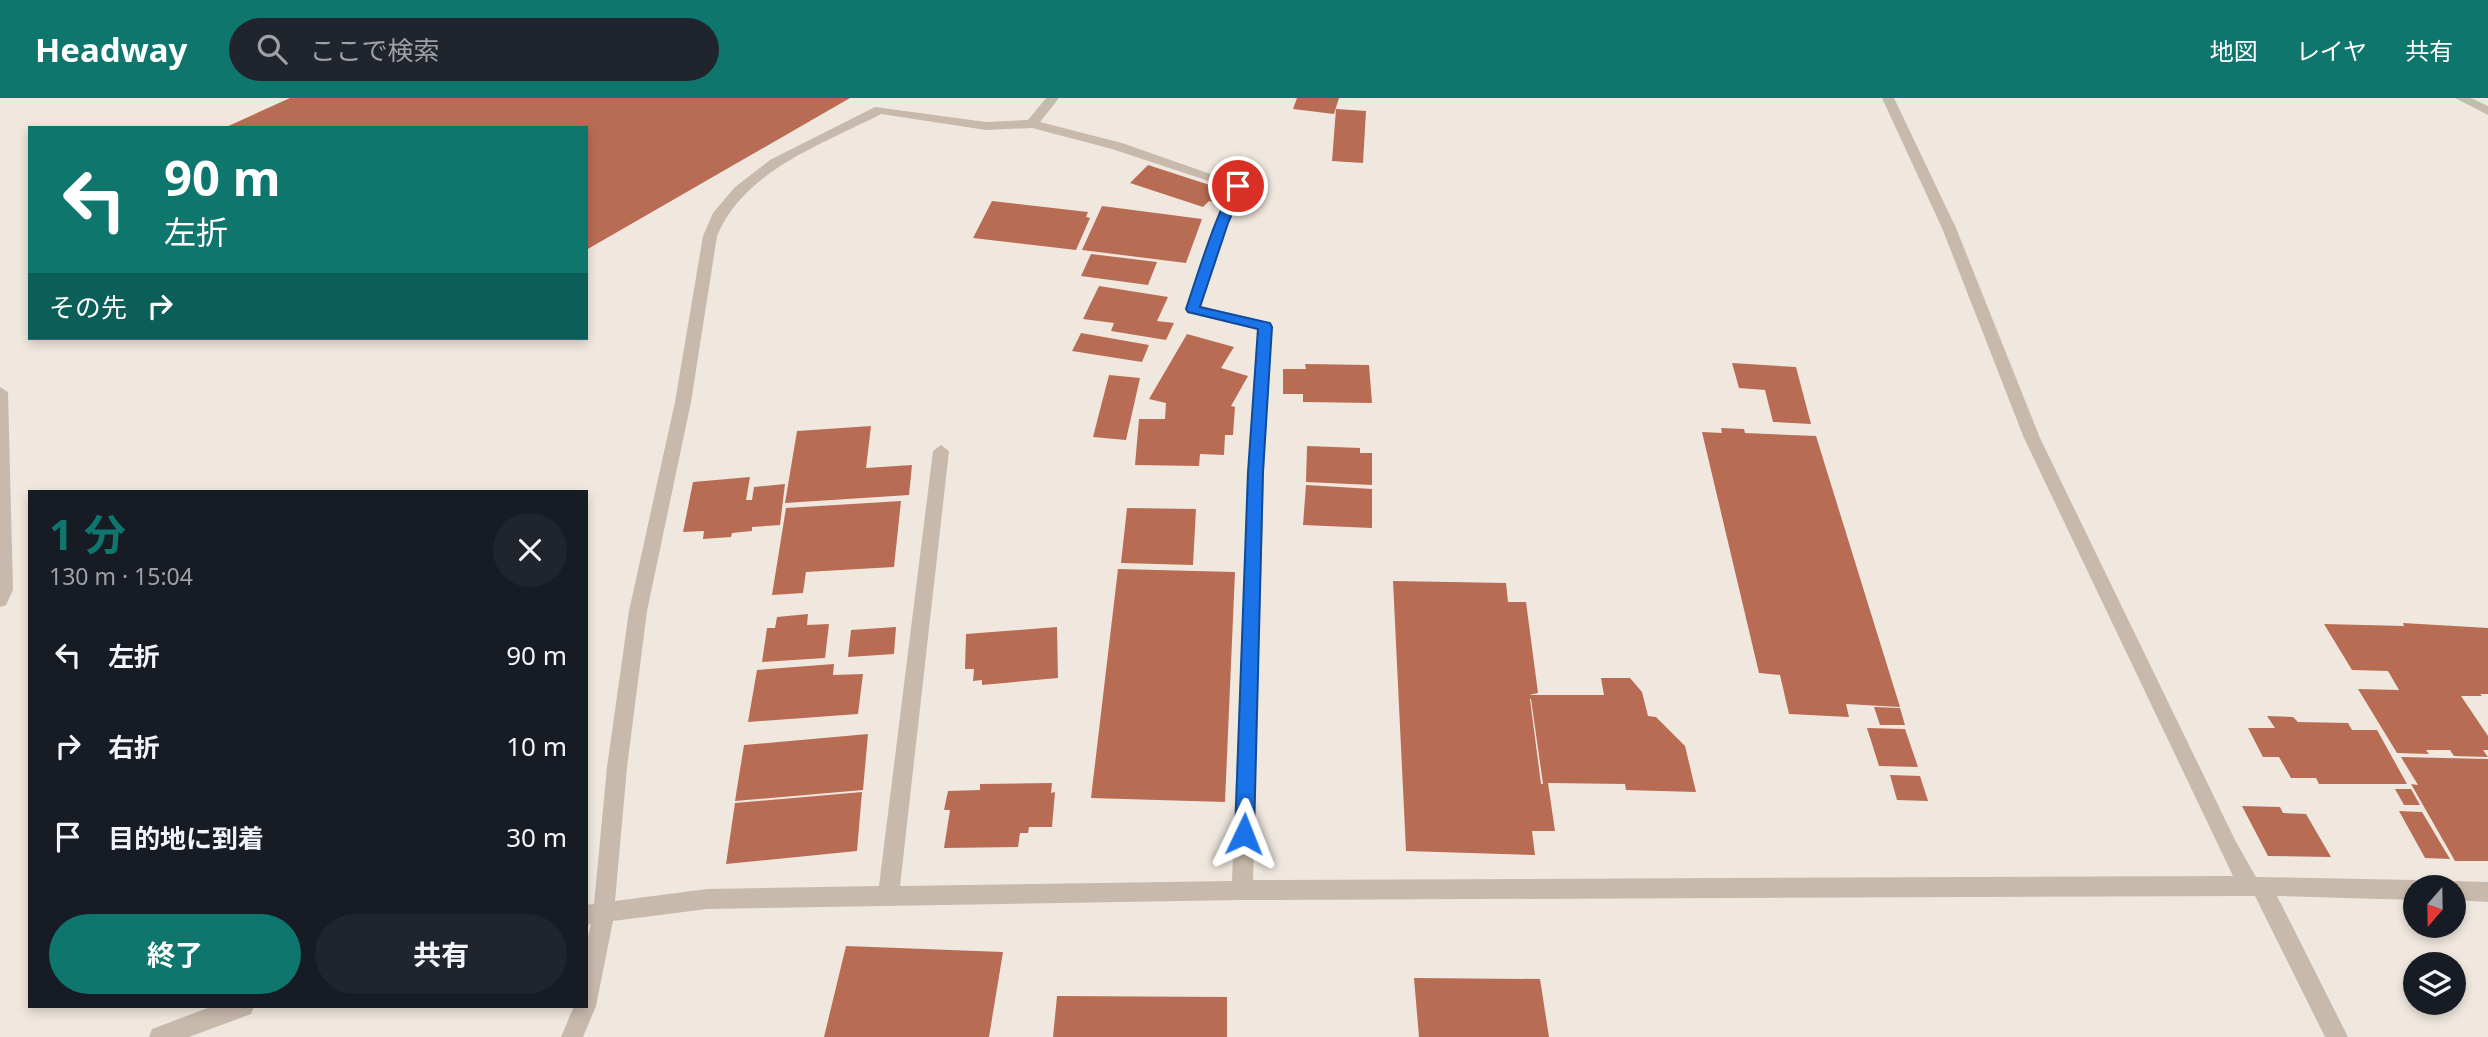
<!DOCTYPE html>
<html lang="ja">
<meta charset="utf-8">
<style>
:root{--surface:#171b24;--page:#20242c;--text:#f1f3f6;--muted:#9ea1a6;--accent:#0f766e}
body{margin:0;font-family:"Noto Sans","Noto Sans JP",sans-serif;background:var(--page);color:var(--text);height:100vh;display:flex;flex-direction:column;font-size:26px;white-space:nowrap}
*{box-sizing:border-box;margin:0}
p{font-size:23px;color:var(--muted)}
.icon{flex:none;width:38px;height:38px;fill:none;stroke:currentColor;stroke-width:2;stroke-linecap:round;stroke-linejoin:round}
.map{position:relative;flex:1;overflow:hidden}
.panel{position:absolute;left:28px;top:392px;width:560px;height:518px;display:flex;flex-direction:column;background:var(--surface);border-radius:0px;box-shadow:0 4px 10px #0003}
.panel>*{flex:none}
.banner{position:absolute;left:28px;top:28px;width:560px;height:214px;border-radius:0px;box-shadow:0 4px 10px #0003;background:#0f766e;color:#fff;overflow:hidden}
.needle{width:46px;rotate:200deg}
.controls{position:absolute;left:2403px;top:777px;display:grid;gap:14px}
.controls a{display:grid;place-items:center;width:63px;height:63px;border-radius:50%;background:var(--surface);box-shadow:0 4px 10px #0003;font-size:35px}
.pin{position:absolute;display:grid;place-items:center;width:60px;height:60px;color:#fff;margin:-30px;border:4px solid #fff;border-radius:50%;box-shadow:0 2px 7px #0007}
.me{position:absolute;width:77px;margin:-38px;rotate:2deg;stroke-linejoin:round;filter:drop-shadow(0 0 5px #0008)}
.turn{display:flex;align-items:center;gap:24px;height:147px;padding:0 21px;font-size:32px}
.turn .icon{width:91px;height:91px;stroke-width:2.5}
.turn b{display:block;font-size:49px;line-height:60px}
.then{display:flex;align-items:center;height:66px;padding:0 21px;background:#0003;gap:14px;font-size:26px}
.round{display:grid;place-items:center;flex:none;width:74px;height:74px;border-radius:37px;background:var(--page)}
.head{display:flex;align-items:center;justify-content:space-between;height:119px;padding:0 21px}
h1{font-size:42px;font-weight:700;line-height:52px;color:var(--accent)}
.action{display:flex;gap:14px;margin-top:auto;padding:14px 21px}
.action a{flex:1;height:80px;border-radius:42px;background:var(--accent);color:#fff;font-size:28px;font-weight:700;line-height:80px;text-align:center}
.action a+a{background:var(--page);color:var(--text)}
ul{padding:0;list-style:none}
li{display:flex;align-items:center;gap:21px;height:91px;padding:0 21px}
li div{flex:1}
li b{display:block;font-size:26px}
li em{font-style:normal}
header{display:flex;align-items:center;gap:42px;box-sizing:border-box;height:98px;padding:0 35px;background:var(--accent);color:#fff}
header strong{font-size:33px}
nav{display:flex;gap:38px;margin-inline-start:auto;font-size:24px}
.search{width:490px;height:63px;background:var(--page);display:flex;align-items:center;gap:18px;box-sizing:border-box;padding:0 24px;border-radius:38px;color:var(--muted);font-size:26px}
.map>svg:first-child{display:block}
</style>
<header>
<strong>Headway</strong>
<div class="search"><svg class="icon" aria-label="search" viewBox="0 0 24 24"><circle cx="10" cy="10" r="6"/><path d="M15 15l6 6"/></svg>ここで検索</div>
<nav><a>地図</a><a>レイヤ</a><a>共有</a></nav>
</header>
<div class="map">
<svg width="2488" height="939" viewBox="0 0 2488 939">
<rect width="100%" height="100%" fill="#f0e8df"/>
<g fill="#b96c54" fill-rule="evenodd">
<path d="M290 0H850L586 152V30H224Z"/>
<path d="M1297 0H1339L1334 16 1293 11Z"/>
<path d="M1336 11 1366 13 1363 65 1332 63Z"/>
<path d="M1148 67 1228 93 1217 105 1209 103 1203 109 1130 85Z"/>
<path d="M992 103 1088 114 1086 119 1090 120 1076 152 973 140Z"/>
<path d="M1102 108 1202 121 1186 165 1082 152Z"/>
<path d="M1091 156 1157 164 1148 187 1081 178Z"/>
<path d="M1099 188 1168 199 1157 223 1174 225 1166 242 1111 233 1114 225 1083 221Z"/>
<path d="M1081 235 1149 247 1142 264 1072 253Z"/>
<path d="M1187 236 1234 249 1221 270 1248 278 1231 308 1235 309 1233 337H1225L1224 357 1200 356 1199 368 1135 367 1139 321H1165L1166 305 1149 301Z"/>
<path d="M1732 265 1796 269 1811 326 1773 324 1765 292 1739 290Z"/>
<path d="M1305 266 1369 267 1372 305 1303 304V296H1283V271H1306Z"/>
<path d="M1109 277 1140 280 1126 342 1093 339Z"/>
<path d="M871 328 866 370 912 367 909 397 785 405 797 333Z"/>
<path d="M1721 330 1744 331 1745 335 1816 338 1900 609 1846 606 1849 619 1789 616 1780 577 1759 575 1702 334 1722 335Z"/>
<path d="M1307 348 1360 350V355H1372V387L1306 384Z"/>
<path d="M750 379 746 402H752L754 389 785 386 780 427 752 429V433L732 435 731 439 703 441 704 433 683 434 693 384Z"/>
<path d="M1306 387 1372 391V430L1303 427Z"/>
<path d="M901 403 894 469 806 474 803 495 772 497 786 410Z"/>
<path d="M1127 410 1196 411 1193 467 1121 465Z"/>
<path d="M1118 471 1235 474 1225 704 1091 700Z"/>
<path d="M1393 483 1506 485 1508 504H1526L1538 595 1529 597H1604L1601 580H1630L1642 594 1648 618 1656 619 1685 648 1696 694 1626 692 1625 686 1548 685 1555 733H1532L1535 757 1406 753ZM1530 601H1531L1543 686H1541Z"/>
<path d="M808 516 807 527 829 526 825 560 762 564 767 530H775L777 519Z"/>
<path d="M2403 525 2488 530V596H2480L2482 598H2461L2488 638V652H2483L2488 659 2454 658 2450 652H2426L2429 656 2397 655 2358 591 2399 592 2388 573 2352 572 2324 526 2404 528Z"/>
<path d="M896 529 894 556 848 559 851 532Z"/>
<path d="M1057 529 1058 580 982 587V582L973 583 974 571H965L966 536Z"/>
<path d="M834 566 833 577 863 576 858 616 748 624 757 572Z"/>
<path d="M1874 609 1900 610 1905 627H1880Z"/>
<path d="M2267 618 2293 619 2298 624 2348 625 2352 632H2377L2407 686H2319L2316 680H2291L2279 659H2263L2248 630H2275Z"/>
<path d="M1867 630 1905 631 1918 669 1879 668Z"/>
<path d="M868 636 863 692 735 703 744 647Z"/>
<path d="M2401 659 2488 661V763H2455L2411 686 2418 687Z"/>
<path d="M1890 677 1920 678 1928 703 1897 702Z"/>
<path d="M1052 685 1051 695 1055 694 1052 729H1029L1028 735H1020L1018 749 944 750 950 712H944L948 693 980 692V686Z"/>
<path d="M2395 691H2411L2420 707H2404Z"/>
<path d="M862 694 857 753 726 766 735 705Z"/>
<path d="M2242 708 2280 709 2283 715 2306 716 2331 759 2268 758Z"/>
<path d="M2399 713 2422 714 2450 761 2425 760Z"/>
<path d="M846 848 1003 854 989 939H824Z"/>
<path d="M1414 880 1540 881 1549 939H1419Z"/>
<path d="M1057 898 1227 899V939H1053Z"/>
</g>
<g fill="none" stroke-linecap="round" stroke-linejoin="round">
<g fill="#c7b9ac" fill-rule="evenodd">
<path d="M1046 0H1059L1040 24 1122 45 1245 88 1229 125 1201 208 1270 226 1272 229 1264 374 1253 782 2233 778 2024 340 1942 130 1882 0H1894L1956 130 2040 340 2236 744 2256 779 2415 782 2422 785 2424 789H2415V802L2277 798 2348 939H2325L2255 798H2250L1242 802 707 811 613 823 596 908 583 939H561L574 908H586V847L591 826 586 827V807L594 806 607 669 629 513 675 304 703 138 713 115 735 89 770 62 875 9 986 24 1028 22ZM881 16 986 32 1032 30 1112 51 1230 90 1215 125 1186 211 1188 214 1257 232 1248 374 1232 783 900 788 949 353 941 347 933 353 879 788 707 791 615 803 627 669 647 513 691 304 717 138C745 72 821 47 881 16Z"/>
<path d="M2455 0H2471L2488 8V17Z"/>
<path d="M0 289 8 294 13 492 6 507 0 509Z"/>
<path d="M2454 783 2488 784V804L2454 802V789H2445Z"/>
<path d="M213 908H254L251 916 189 939H149L152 931Z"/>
</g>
</g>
<path fill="#1a73e8" stroke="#114b97" stroke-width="2" d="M1238 85 1244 88 1228 125 1200 209 1270 225 1272 229 1263 374 1254 736 1251 742 1244 744 1238 742 1235 736 1248 374 1258 231 1188 214 1186 211C1193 191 1223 91 1238 85Z"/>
</svg>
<div class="controls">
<a><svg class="needle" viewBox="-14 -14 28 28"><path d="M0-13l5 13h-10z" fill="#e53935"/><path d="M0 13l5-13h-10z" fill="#9ea1a6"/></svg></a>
<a><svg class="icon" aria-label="layers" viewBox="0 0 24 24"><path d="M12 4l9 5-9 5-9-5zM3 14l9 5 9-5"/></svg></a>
</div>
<div class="pin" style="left:1238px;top:88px;background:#d93025"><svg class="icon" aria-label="arrive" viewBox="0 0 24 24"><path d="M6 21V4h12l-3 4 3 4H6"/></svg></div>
<svg class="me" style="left:1244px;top:736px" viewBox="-20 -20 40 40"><path d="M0-17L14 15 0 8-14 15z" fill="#1a73e8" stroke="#fff" stroke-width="4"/></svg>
<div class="banner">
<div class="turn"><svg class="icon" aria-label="left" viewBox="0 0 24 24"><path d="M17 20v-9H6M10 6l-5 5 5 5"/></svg><div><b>90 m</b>左折</div></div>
<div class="then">その先<svg class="icon" aria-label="right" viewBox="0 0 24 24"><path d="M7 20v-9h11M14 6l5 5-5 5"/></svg></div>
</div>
<section class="panel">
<div class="head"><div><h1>1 分</h1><p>130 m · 15:04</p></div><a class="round"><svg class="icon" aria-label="close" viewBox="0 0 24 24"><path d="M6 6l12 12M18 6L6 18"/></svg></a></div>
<ul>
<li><svg class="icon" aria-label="left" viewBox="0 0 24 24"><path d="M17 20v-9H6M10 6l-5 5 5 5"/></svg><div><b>左折</b></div><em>90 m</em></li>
<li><svg class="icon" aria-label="right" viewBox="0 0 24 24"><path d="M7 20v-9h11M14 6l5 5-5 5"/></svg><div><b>右折</b></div><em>10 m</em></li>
<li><svg class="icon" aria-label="arrive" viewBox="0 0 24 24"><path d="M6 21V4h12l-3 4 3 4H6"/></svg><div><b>目的地に到着</b></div><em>30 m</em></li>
</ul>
<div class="action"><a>終了</a><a>共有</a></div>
</section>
</div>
